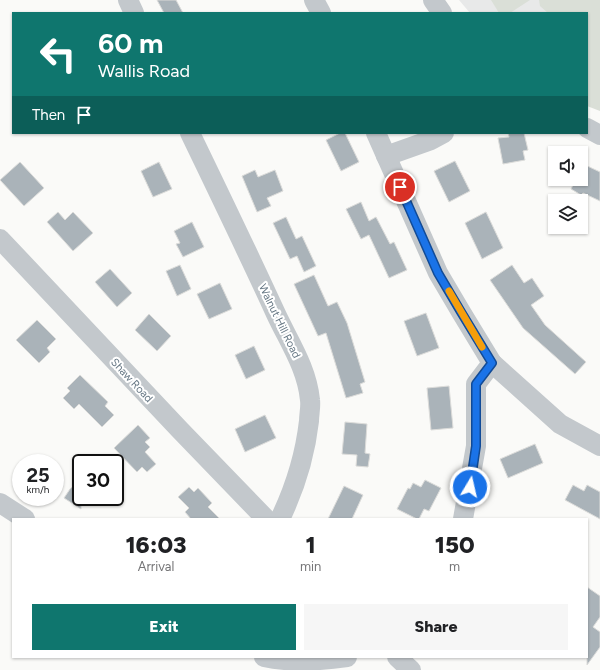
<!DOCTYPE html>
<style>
:root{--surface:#fff;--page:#f6f6f6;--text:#202124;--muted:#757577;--accent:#0f766e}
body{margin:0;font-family:Figtree,sans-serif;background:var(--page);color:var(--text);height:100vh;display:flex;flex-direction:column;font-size:15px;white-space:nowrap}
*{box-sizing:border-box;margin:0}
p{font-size:13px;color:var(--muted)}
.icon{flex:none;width:22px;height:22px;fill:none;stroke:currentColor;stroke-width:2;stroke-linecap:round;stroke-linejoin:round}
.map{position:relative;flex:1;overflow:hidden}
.details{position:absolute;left:12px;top:518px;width:576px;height:140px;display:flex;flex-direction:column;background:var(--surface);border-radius:0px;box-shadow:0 1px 3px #0004}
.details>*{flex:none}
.top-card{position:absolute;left:12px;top:12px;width:576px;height:122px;border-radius:0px;box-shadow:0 1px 3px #0004;background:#0f766e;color:#fff;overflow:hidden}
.fabs{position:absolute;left:548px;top:146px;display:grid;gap:8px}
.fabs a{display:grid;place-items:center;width:40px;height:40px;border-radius:0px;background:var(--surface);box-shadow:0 1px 3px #0004;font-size:20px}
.speed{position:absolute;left:12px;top:454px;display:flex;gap:8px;font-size:20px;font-weight:700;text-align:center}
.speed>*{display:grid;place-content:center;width:52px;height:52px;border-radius:50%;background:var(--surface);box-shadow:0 1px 3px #0004;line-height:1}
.speed small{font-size:10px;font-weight:400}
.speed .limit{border:2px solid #111;border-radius:6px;background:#fff;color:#111}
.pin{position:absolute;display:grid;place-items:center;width:34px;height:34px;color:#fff;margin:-17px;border:2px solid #fff;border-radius:50%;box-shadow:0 1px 4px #0007}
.me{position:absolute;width:44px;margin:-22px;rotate:9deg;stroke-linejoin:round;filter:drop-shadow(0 0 3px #0008)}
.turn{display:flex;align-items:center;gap:14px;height:84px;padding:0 20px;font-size:18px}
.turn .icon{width:52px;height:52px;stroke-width:2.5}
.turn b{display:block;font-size:28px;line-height:34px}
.then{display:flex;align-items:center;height:38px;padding:0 20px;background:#0003;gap:8px;font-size:15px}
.eta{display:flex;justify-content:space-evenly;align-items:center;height:68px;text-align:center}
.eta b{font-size:24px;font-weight:800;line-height:28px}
.action{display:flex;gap:8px;margin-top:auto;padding:8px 20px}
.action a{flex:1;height:46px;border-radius:0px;background:var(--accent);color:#fff;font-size:16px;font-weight:800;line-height:46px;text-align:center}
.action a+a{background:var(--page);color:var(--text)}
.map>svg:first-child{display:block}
</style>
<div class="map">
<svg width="600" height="670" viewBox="0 0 600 670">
<rect width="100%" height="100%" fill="#fafaf8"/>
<path fill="#e8e9e9" d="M459 0H600L587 13H470Z"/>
<g fill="#dadfd7">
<path d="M491 0H530L510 13H499Z"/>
<path d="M539 0H600V111L587 106V13H548L540 6Z"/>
</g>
<g fill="#aab3b9" stroke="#dcdcda">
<path d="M157 0H176L183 13H164Z"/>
<path d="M340 133H345L359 162 341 171 326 140Z"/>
<path d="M508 133H524L528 150 523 151 525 160 503 164 498 138 509 137Z"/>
<path d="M455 161 470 191 449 202 434 171Z"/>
<path d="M20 162 44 188 24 206 0 180Z"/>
<path d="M159 162 172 189 153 197 141 171Z"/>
<path d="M581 163 600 172V201L583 193 581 195 571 189 576 179H581Z"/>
<path d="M255 170 258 177 275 170 283 191 267 198 271 206 257 212 242 176Z"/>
<path d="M361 202 369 221 376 217 390 244 394 242 407 270 389 278 369 235 361 239 346 209Z"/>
<path d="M58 212 65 220 73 212 93 233 73 251 47 222Z"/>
<path d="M486 212 503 248 482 259 465 223Z"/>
<path d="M286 217 296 239 302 236 316 266 304 272 297 256 290 259 273 223Z"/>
<path d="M192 222 204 247 183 257 176 244 180 243 174 231Z"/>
<path d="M180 265 191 289 177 296 166 271Z"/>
<path d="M512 265 524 283 532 278 544 296 531 305 545 325 586 362 575 374 523 328 490 280Z"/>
<path d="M110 269 132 293 117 307 95 282Z"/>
<path d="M314 275 328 306 337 302 347 323 365 382 360 384 363 393 346 398 326 333 318 336 294 284Z"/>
<path d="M220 283 232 309 209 319 197 294Z"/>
<path d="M426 313 439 348 417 356 404 321Z"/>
<path d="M149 314 171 336 157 351 135 330Z"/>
<path d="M37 320 56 339 47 348 50 352 39 363 16 340Z"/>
<path d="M254 346 265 370 246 379 235 355Z"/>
<path d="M80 375 108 402 105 406 114 415 102 427 79 404 74 409 63 398 70 391 67 388Z"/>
<path d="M449 386 453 428 431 430 427 388Z"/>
<path d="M265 415 276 438 245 452 235 429Z"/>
<path d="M345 422 367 424 365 453 370 454 368 467 356 466 357 455 342 454Z"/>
<path d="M138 425 150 438 145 442 150 447 145 452 156 464 147 472 142 467 137 472 114 448Z"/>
<path d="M535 444 543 463 508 478 500 459Z"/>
<path d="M81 479V509L64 498 70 489Z"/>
<path d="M425 480 441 488 429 511 424 509 419 519H417L397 509 408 488 410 489 413 483 421 487Z"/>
<path d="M573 485 584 491 587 485 600 492V519L565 500Z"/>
<path d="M344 486 363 495 352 519H328Z"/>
<path d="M189 487 194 492 198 488 212 503 208 507 220 519H191L185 512 189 508 178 497Z"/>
<path d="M587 587 600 596V617L593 627 600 632V647L587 665Z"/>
</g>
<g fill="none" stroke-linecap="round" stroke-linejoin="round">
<g stroke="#c3c8cc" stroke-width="20">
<path d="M128 0 134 13"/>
<path d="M314 0 321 13"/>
<path d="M433 0 442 13"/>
<path d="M587 128 600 135"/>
<path d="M190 133C219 193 248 253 276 314 289 342 307 368 310 400 311 407 309 414 309 421 305 456 295 488 280 519"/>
<path d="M376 133 438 273 461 312 492 363 476 384V446L463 519"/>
<path d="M386 156 431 140 444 133"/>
<path d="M0 239 180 430 266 519"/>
<path d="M492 363 560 424 600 446"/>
<path d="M0 503 25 519"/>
<path d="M264 657C291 663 320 661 347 657"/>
<path d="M397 657 411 670"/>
</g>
</g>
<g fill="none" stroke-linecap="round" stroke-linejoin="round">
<defs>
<path id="route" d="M400 187 438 273 461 312 492 363 476 384V446L470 487"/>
</defs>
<use href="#route" stroke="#114b97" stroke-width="10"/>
<use href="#route" stroke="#1a73e8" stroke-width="7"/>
<path stroke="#f59e0b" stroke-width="7" d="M449 291 482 347"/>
</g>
<g text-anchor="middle" stroke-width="4" stroke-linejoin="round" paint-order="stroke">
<g font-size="11" fill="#657683" stroke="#fff">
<text transform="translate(280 321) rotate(64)" y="4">Walnut Hill Road</text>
<text transform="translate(132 380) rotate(47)" y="4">Shaw Road</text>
</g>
</g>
</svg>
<div class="fabs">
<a><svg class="icon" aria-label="sound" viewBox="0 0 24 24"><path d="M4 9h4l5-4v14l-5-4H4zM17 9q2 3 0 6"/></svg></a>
<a><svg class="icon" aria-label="layers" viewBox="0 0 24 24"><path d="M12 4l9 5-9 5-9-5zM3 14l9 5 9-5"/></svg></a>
</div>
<div class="speed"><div>25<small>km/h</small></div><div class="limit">30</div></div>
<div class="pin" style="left:400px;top:187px;background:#d93025"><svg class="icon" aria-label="arrive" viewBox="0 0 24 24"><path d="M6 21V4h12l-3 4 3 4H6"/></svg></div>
<svg class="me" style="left:470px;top:487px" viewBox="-20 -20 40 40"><circle r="17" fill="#1a73e8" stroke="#fff" stroke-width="3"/><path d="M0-11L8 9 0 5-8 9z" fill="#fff"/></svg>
<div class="top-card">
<div class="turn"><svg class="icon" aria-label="left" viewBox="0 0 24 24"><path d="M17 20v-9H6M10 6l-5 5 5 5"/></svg><div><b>60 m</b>Wallis Road</div></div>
<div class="then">Then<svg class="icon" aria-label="arrive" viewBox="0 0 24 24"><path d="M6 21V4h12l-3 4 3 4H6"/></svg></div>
</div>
<section class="details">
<div class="eta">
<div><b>16:03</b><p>Arrival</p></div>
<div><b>1</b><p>min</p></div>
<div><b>150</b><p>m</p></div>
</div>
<div class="action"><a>Exit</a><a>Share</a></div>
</section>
</div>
